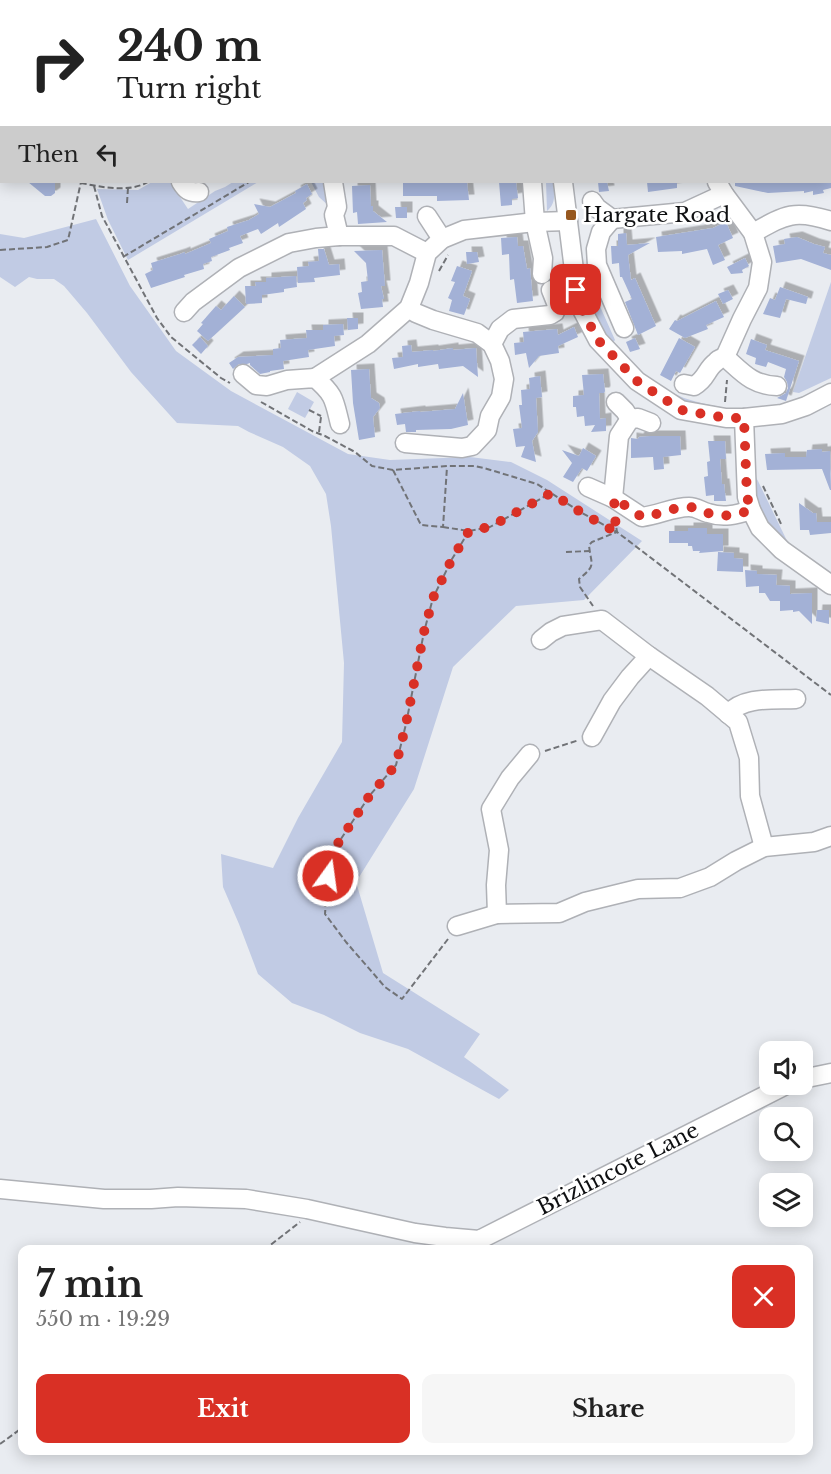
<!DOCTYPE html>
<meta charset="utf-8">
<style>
:root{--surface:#fff;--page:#f6f6f6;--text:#222;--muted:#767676;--accent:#d93025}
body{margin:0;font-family:"Libre Baskerville",serif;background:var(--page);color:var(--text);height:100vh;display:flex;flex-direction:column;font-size:22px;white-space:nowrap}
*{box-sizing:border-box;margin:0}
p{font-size:20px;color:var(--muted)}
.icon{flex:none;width:33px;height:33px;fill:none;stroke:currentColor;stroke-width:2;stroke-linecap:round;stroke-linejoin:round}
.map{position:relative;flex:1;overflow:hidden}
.side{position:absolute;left:18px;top:1245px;width:795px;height:210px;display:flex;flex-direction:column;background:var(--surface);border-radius:12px;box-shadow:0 3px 15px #0003}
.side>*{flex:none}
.hud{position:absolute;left:0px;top:0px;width:831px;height:183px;box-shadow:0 3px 15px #0003;background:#fff;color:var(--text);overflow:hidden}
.buttons{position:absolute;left:759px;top:1041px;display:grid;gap:12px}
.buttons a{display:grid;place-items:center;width:54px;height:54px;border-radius:12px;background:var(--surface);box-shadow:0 3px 15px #0003;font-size:30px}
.pin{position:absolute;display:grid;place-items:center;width:51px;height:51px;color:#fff;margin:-26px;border-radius:12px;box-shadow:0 3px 9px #0006}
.me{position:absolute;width:66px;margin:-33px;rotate:14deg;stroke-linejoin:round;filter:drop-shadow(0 0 4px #0008)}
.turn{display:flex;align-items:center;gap:21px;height:126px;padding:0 18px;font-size:27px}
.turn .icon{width:78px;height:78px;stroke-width:2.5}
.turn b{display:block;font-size:42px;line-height:51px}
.then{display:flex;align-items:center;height:57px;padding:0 18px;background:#0003;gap:12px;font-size:22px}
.round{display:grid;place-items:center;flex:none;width:63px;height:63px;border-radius:12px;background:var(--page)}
.summary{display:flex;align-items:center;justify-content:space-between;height:102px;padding:0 18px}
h1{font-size:36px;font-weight:800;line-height:45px}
.cta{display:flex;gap:12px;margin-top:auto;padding:12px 18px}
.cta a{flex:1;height:69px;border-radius:12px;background:var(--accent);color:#fff;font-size:24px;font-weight:800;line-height:69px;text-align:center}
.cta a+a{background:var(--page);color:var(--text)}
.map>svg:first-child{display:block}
</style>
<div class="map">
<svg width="831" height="1474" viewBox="0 0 831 1474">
<defs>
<filter id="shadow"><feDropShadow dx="5.5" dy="-5.5" stdDeviation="0" flood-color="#0004"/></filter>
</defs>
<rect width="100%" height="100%" fill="#e9ecf1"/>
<g fill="#c1cbe4">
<path d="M152 182H170L188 209 215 191 225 187 233 182H258L128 260 108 220 97 189 138 190Z"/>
<path d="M311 182H327L331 208 319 197Z"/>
<path d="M546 182H553C554 192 557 203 547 211Z"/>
<path d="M96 219 130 286 176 351 231 391 348 454 390 460 470 457 511 462 547 480 642 541 584 600 516 606 453 667 414 789 356 882 383 973 480 1034 464 1057 509 1090 499 1099 408 1049 360 1033 324 1015 292 1003 258 974 239 924 223 887 221 854 273 868 298 818 342 742 344 663 331 526 326 494 310 466 283 447 249 432 238 426 177 423 131 372 87 313 64 286 54 279H37L29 277 15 287 0 277V234L24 238Z"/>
<path d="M586 275 615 340 612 344C633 366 655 386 684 398 696 402 708 405 721 407V409L690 403 675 397 665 392 620 357 594 321 578 278Z"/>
<path d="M831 282V378L799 393 793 392Z"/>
<path d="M297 392 314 402 305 418 288 409Z"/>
<path d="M750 467 758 481 790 547 772 533 756 510Z"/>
</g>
<g fill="#a3b1d6" filter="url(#shadow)">
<path d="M28 182H55V193L51 196H45Z"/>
<path d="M403 182H467L469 200 437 201V196H403Z"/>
<path d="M499 182H516L518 198 512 199V205L501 206Z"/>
<path d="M598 182H607L609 191 599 192Z"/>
<path d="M647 182H677V188L648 192Z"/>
<path d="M735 182H831V188L823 190 824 193 813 195V191L804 193V191L768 193 735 186Z"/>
<path d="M307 184 312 194 306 198 307 200 303 203 306 209 279 227 278 223 261 234 258 229 240 236 243 243 229 248 230 250 211 257 212 261 203 264 204 269 184 275 185 277 151 288 145 274 153 270 151 263 180 254 185 252V254L211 243 209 239 228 231 227 227 249 220 259 214 254 204 270 207 296 193 295 191Z"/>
<path d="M370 185 371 206H373V211L387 222 358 224 357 212 353 213 352 186Z"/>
<path d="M395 207H407V218H396Z"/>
<path d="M726 222 733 238 718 245 725 260 713 265 707 249 682 254V251L658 252 656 237 713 228Z"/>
<path d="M626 233 627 245 650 243 628 255 631 280 635 278 656 326 638 335 625 302 632 299 622 277H620L619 263 612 264 611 246H618V234Z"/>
<path d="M517 237 518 246H523L527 269 530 268 533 301 517 303 514 279 510 280 509 254 502 255 501 238Z"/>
<path d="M797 237 814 244 825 247 823 253 831 255V270L801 259 776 263 773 246 785 244 784 239Z"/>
<path d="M318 249H324L329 265 339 264 340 275 314 278 315 282 298 283 297 267 309 266 308 262 319 261Z"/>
<path d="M382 250 385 286H381L384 299H382L383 307 361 309 358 293 362 292 361 282 368 281 366 263 354 251Z"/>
<path d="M466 252H477L479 262 467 264Z"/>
<path d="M745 258 749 266 742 270 743 273 731 274 727 267Z"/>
<path d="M457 266 472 271 463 296 470 299 464 315 449 311 452 300 448 298 455 282 451 281Z"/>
<path d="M296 276 297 287 284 289V292L262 295V303L246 304 245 286H256L255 282H266V278Z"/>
<path d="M780 287 808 297 806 304 786 299 780 318 763 314 770 298 775 300Z"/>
<path d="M728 290 733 299 723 304 718 294Z"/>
<path d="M234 296 245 307 208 341 197 331 203 324 201 323 216 306 221 310Z"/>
<path d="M716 301 724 317 706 325 708 329 685 338 669 329 675 320 677 321Z"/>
<path d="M347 318H358V329L348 330Z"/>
<path d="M343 324 344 335 334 336 335 346 308 350 309 357 283 361 284 369 270 371V372L260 374 250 365V363L247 364H239L233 369 229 363 238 357 273 355V349L281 348 280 340 307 338 306 330H323V325Z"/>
<path d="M574 327 578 337 558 346 559 353 539 356 529 368 526 353 515 355 514 343 524 342 523 332 557 329 558 335Z"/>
<path d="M200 337 208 346 201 354 192 345Z"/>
<path d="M635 338 640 349 630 352 626 342Z"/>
<path d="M679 338 695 347 680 373 676 371 671 381 660 375Z"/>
<path d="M751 339 767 345 765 350 799 361 786 401 777 398 786 393 788 388 787 382 784 377 786 369 768 362 766 367 755 364 756 358 746 354Z"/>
<path d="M411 345 412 352 433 350V351L453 348V350L476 348 478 377 463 366 439 369 438 364 418 367V364L394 369 392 358 403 357 402 346Z"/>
<path d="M369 369 371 398 379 403 380 408 373 417 375 437 359 440 353 403 351 370Z"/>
<path d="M603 374 605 391 604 393H599L600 419 606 418V431L591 432 595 425 585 426 584 416 577 417 576 407H573V396L584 395 582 375Z"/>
<path d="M540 376 542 397 536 398 538 432 532 441 536 462 521 457 525 446 516 447 513 429 522 428 519 405H522L521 390 530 389 529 378Z"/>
<path d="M463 393 468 425 451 429 416 430V432H406L405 424 397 425 395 414 420 411V412L455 409Z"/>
<path d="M650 436H680L681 455 663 457 664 469 654 470 653 457 631 458V438L638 439 639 437Z"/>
<path d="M708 441H725L726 459H720L722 484H724L726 501H714V495L706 496 704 477 708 476 707 462 710 461Z"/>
<path d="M583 448 596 456 587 471 582 468 573 482 563 477 572 463 562 450 579 456Z"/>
<path d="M822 449V452L830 451 831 490H830L822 469 767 470 765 454 785 453V457H806L807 450Z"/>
<path d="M799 503 813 513H816L817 522H831V533L810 535 809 530H800Z"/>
<path d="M688 528H707V534H723V551L699 553 700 551H693L692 546H688V543H669V531H688Z"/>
<path d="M718 552 734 553V558L743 559V572L717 571Z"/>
<path d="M745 570 757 571V574L777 575 776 585 790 586V594L812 593V624L799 611 793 612V610L780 611V601H770L765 593H759V586L746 587Z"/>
<path d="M817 610H829V624L816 621Z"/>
</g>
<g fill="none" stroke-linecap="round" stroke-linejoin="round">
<defs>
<g id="minor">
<path d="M264 0 265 2"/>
<path d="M533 0 534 2"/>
<path d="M564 0 565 2"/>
<path d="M153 2V0"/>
<path d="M349 2 351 0"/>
<path d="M777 2V0"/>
<path d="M830 50H831"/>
<path d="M0 65 2 67"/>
<path d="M830 118 831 117"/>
<path d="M0 152H2"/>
<path d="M181 182C186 190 189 193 199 192"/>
<path d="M333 182 337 207 334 215 339 236"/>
<path d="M532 182 535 222 543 258 542 274"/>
<path d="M563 182 578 302 598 340 637 381 681 410 726 418H744L782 414 806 406 831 393"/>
<path d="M717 182 724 194 753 233 762 262 758 288 742 319 725 357"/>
<path d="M592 201 597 208 612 219"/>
<path d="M427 216 442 239"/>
<path d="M612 219 601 232 596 249 597 265 624 328"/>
<path d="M612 219 685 212 724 194"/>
<path d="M753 233C785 215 794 209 831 221"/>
<path d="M184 312 193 302 239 268 289 243 316 238 339 236H394L427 253"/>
<path d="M492 344 500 329 513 319 550 315 555 312 557 305 551 290"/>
<path d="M725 357C743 373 752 385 777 386"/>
<path d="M243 374 256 385 267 386 287 380 315 378C335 395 334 400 340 424"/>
<path d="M315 378 368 344 409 308 419 283 427 253 442 239 464 230 535 222 568 221"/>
<path d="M684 384 694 386C707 379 706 369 716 362 718 359 722 358 725 357"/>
<path d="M616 402 625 411 630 419 638 418 651 423"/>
<path d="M744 418 747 497 751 510 760 528 782 550 831 585"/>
<path d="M405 443 462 448 472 446 487 430 490 416 501 397 504 379 500 361 492 344 477 333 433 320 416 313 409 308"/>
<path d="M588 487 613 498 642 517C659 515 673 507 689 507 696 507 701 511 708 513 723 518 736 515 751 510"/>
<path d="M613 498 619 436 630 419"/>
<path d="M541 640 551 632 563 626 602 620 649 656 707 696 738 722 749 758 750 796 764 847"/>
<path d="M728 714C744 696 774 700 796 699"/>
<path d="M592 737 612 701 630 677 649 656"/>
<path d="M497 914 496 885 499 850 491 809 510 778 530 754"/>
<path d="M457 926 497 914 559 913 585 902 638 889 680 888 710 877 736 861 764 847 814 842 831 836"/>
<path d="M802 1079 831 1073"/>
<path d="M0 1189 104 1199H151L178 1197 246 1199 307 1209 415 1233 445 1237 479 1240 788 1084"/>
</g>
</defs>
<use href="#minor" stroke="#afb1b6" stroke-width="21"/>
<g stroke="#717377" stroke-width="2" stroke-dasharray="6 3" stroke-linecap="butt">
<path d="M93 2V0"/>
<path d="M465 2V0"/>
<path d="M81 183C101 187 129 193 148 182"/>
<path d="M94 186 102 216 157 318 171 337 221 378 230 383"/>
<path d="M127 203 128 188"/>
<path d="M0 250 47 247 68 240 81 182"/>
<path d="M123 257 249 182"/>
<path d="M439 271 448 255"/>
<path d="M261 402 312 431 325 436 355 452 372 466 393 470 447 466H475L484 468 537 484 582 513 617 532 592 542 589 545C591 566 597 564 579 579L580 587 593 606"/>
<path d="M725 402 727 380"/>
<path d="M309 410 321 416"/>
<path d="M319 432 321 417"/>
<path d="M393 470 421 525 443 527 447 467"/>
<path d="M763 486 782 526"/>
<path d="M615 519 617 532 831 695"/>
<path d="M443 527 469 531 490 527 551 493"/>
<path d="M566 552 590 551"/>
<path d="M545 751 579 740"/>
<path d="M448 939 402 999 385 987 346 942 325 914 329 857 370 795 396 765 406 724 424 632 433 598 452 559 469 531"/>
<path d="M264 1250 300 1222"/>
<path d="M0 1444 22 1428"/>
</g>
<use href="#minor" stroke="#fff" stroke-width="18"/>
</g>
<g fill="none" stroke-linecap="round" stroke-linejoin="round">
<path stroke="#d93025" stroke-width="10" stroke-dasharray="0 18" d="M328 876 329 857 370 795 396 765 406 724 424 632 433 598 452 559 469 531 490 527 551 493 582 513 616 532 614 498 642 517C659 515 673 507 689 507 696 507 701 511 708 513 723 518 736 515 751 510L747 497 744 418H726L681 410 637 381 598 340 578 302 576 290"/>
</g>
<rect fill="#97581f" stroke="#fff" stroke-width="2" x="565" y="209" width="12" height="12" rx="3"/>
<g text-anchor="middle" stroke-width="5" stroke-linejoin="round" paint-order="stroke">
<g font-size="21" fill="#0e0f11" stroke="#fff" text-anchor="start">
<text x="583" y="222">Hargate Road</text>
</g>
<g font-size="21" fill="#0e0f11" stroke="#fff">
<text transform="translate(618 1169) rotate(-27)" y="7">Brizlincote Lane</text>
</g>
</g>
</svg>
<div class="buttons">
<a><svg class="icon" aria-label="sound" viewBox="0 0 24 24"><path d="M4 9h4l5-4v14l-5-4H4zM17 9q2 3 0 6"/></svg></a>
<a><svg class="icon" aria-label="search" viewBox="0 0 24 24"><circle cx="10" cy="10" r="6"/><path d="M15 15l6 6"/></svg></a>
<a><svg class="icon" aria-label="layers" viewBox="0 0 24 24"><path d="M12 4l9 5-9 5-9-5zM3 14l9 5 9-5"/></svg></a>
</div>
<div class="pin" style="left:576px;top:290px;background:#d93025"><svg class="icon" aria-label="arrive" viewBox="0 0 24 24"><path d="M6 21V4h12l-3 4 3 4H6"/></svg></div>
<svg class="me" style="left:328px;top:876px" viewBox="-20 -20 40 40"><circle r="17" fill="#d93025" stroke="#fff" stroke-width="3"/><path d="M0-11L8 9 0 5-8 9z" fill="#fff"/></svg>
<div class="hud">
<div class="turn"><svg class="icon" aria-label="right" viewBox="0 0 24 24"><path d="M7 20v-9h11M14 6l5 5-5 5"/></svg><div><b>240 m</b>Turn right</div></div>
<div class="then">Then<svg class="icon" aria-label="left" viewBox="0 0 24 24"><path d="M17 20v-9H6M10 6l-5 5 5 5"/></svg></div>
</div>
<section class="side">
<div class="summary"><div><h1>7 min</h1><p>550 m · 19:29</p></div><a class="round" style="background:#d93025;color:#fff"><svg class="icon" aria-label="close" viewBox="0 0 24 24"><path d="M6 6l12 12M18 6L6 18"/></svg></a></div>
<div class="cta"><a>Exit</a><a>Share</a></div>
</section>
</div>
